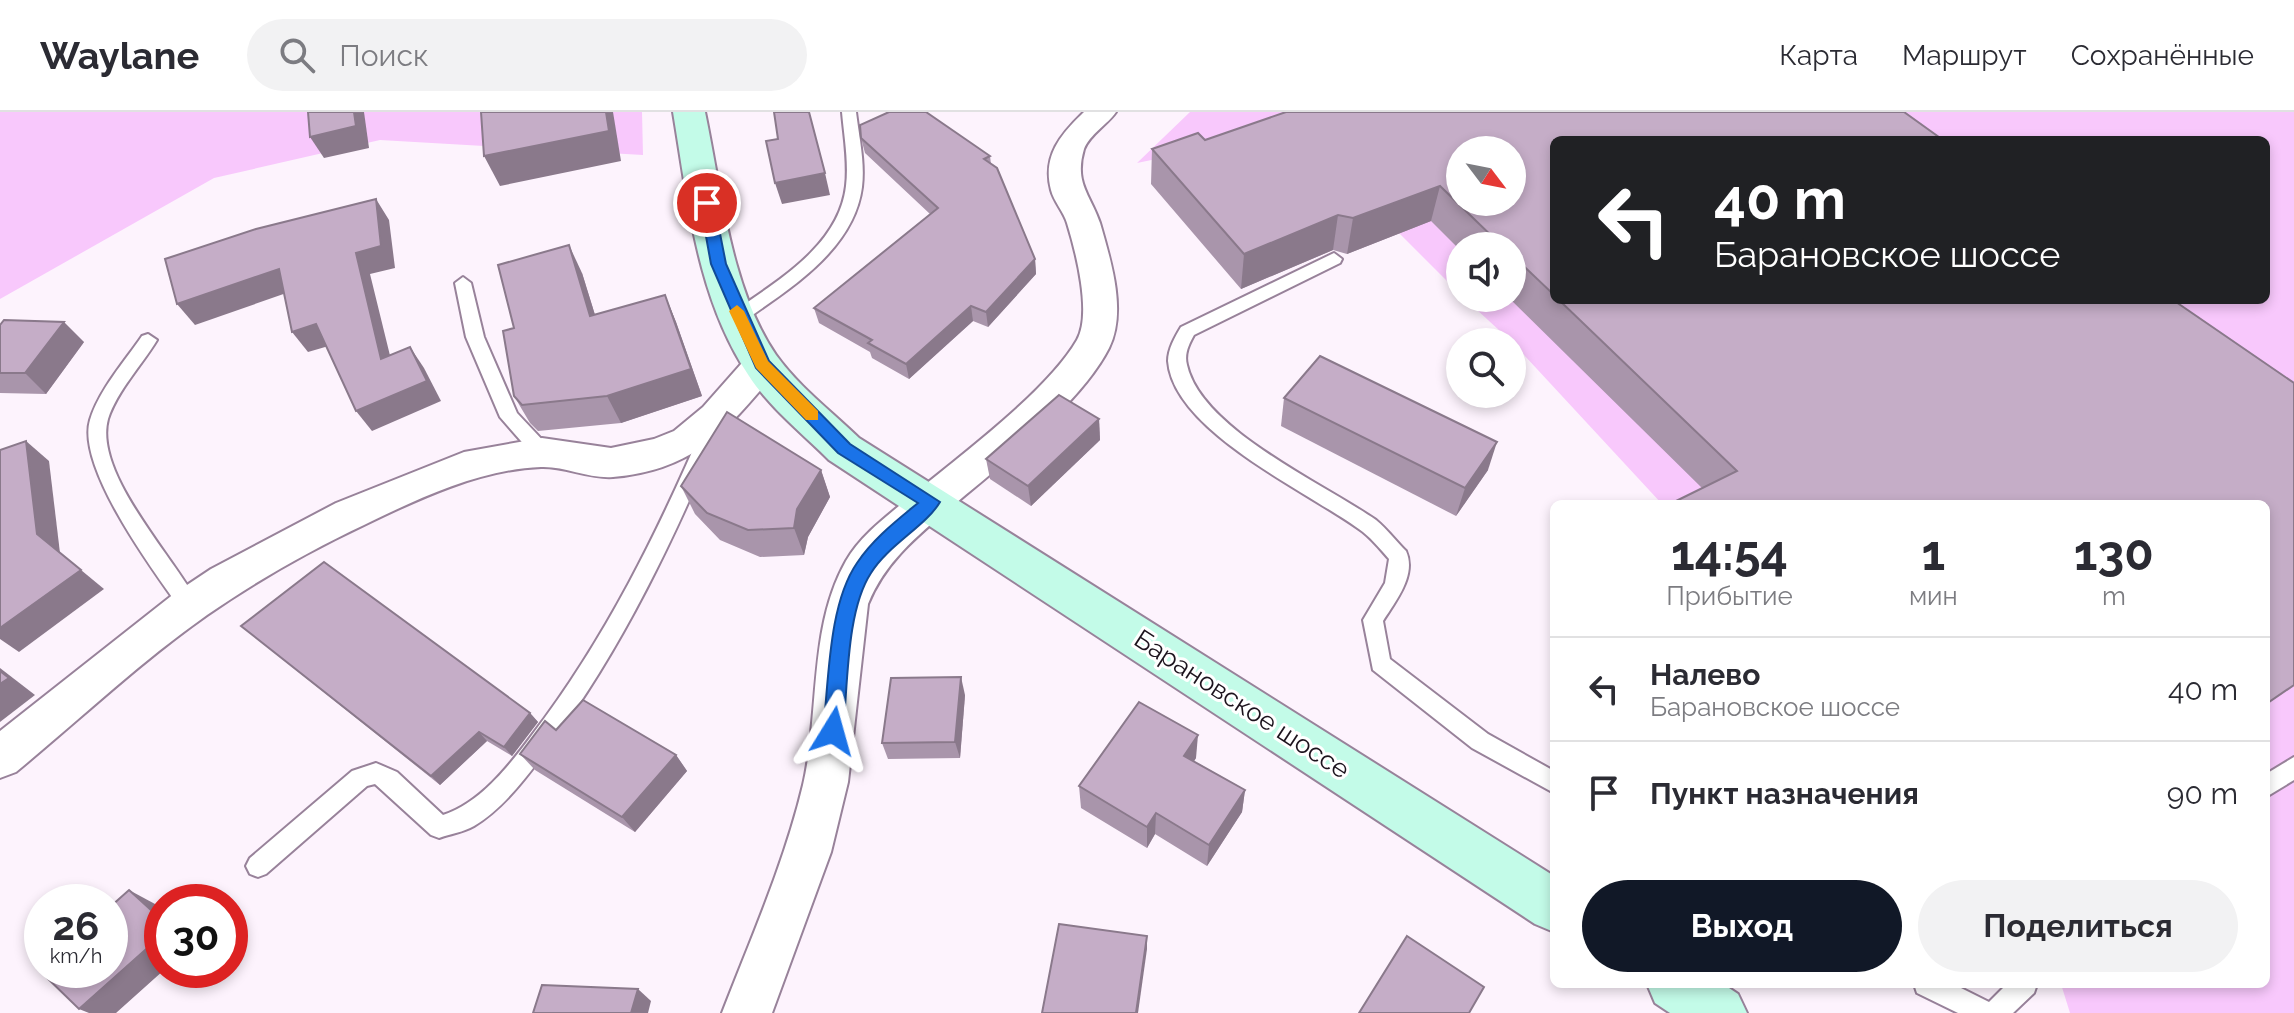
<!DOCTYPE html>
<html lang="ru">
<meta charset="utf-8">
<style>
:root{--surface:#fff;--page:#f2f2f3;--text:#2b2b33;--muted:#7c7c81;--line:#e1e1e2;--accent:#111827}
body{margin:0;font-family:Raleway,sans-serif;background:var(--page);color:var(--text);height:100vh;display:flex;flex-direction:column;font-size:30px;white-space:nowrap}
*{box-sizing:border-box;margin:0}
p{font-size:26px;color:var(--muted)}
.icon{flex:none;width:44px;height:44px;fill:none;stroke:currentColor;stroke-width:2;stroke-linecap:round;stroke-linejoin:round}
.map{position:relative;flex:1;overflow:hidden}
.side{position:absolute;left:1550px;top:388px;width:720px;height:488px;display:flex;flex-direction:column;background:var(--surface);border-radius:12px;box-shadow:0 4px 12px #0003}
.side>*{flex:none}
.top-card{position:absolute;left:1550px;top:24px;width:720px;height:168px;border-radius:12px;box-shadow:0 4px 12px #0003;background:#202124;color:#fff;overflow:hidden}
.needle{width:52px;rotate:122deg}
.fabs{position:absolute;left:1446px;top:24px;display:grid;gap:16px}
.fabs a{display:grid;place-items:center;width:80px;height:80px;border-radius:50%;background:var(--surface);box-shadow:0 4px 12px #0003;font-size:40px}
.speed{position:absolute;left:24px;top:772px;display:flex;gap:16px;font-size:40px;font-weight:700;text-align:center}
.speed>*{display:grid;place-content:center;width:104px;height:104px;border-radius:50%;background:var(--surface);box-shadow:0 4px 12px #0003;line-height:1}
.speed small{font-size:20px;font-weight:400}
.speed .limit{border:12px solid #d22;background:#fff;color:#111}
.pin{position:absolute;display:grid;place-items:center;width:68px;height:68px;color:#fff;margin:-34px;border:4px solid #fff;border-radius:50%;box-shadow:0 2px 8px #0007}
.me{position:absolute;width:88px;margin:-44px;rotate:8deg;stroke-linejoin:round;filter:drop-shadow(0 0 6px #0008)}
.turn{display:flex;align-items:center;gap:28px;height:168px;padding:0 32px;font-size:36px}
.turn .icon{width:104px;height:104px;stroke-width:2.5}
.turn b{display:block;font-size:56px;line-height:68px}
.eta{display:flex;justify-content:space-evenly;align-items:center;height:136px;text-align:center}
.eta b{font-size:48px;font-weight:700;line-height:56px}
.action{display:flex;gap:16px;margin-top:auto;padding:16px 32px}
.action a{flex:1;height:92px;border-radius:48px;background:var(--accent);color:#fff;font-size:32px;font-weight:700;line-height:92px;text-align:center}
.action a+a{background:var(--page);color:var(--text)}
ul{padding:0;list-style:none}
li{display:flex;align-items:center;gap:24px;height:104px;padding:0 32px;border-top:2px solid var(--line)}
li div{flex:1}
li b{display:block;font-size:30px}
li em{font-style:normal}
header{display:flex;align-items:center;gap:48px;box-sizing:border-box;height:112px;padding:0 40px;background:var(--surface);border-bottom:2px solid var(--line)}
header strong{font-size:38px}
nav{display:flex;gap:44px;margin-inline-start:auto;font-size:28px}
.search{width:560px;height:72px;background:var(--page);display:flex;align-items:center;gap:20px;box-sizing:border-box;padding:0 28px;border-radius:44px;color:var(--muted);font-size:30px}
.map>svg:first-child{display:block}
</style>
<header>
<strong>Waylane</strong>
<div class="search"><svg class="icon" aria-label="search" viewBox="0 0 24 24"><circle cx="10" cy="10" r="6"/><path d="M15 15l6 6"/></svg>Поиск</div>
<nav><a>Карта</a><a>Маршрут</a><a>Сохранённые</a></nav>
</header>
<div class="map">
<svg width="2294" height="901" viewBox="0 0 2294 901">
<rect width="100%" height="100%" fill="#fdf3fd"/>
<g fill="#f8c8fc" fill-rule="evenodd">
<path d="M0 0H642L643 43 380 28 214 66 0 187Z"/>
<path d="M1190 0H2294V901H2070L2061 872H2266V392H1662L1512 230 1464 186H1512V134H1460V182L1296 18 1137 51ZM1554 28H2266V188H1554ZM1460 38H1512V90H1460Z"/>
</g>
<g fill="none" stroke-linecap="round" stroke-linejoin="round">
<defs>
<g id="lane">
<path d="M842 0H856C859 25 865 50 862 75 854 137 791 176 745 208H733L730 204 733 200C777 169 839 134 846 74 849 50 844 24 842 0Z"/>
<path d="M1334 141 1342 147 1340 151 1194 223C1189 232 1184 242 1187 253 1201 317 1324 372 1376 408 1387 417 1396 429 1406 439 1417 463 1395 490 1383 509L1390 547 1488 622 1554 659V681L1472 636 1373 558 1363 508 1385 471 1389 447C1381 438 1373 428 1363 420 1313 382 1173 320 1168 249 1168 237 1175 225 1181 215Z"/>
<path d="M463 165 471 171 484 225 517 301 549 335 551 340 549 345H535L500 305 466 225 455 171Z"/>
<path d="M148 222 157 228C142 253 117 279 108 307 93 362 176 447 199 493L196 499 189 502 182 499C154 460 76 355 90 308 99 278 125 249 142 224Z"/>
<path d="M715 301 724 308C676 423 624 534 549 635 528 663 504 696 474 714 464 720 450 722 439 726L431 723 375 672 367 674 266 762 258 765 250 762 246 754 250 746 352 659 376 651 397 660 443 703C480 691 509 654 532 623 606 526 658 420 706 308Z"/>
<path d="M2294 645V668L2266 685V662Z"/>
<path d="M1914 872H1953L1989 890 2007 872H2037L2034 881 2013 901H1958L1917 881Z"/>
</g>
<g id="street">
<path d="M1084 0H1116C1108 12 1089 23 1084 37 1074 71 1090 82 1100 111 1111 149 1127 200 1109 236 1080 293 999 354 950 396 916 425 885 450 868 492L848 670 831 740 772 901H722C751 826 784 752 803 673 820 601 808 516 846 449 861 423 887 404 910 385 957 346 1047 280 1077 228 1092 202 1076 140 1067 111 1064 100 1054 90 1051 78 1042 44 1061 22 1084 0Z"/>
<path d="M762 239 775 243 780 252 775 261C726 319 694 358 613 365 589 367 565 354 541 355 481 357 417 387 364 413 311 438 256 469 207 503 140 550 79 608 16 660L0 666V619L175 481 211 457 336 391 464 340 542 326 611 336 654 327 674 319 703 295 749 243Z"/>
</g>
<g id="secondary">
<path d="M673 0H705C721 76 731 178 776 243 798 274 831 299 859 326L1554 764V820L1535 812 829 348C802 321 770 296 749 264 697 187 688 89 673 0Z"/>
<path d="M1647 872H1723L1738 882 1747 901H1670L1655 891Z"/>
</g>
</defs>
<use href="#lane" stroke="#98829a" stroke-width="4"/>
<use href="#street" stroke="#98829a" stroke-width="4"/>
<use href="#secondary" stroke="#98829a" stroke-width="4"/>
<use href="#lane" fill="#fff" fill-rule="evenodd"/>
<use href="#street" fill="#fff" fill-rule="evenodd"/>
<use href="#secondary" fill="#c3fbe8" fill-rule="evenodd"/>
</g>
<g fill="#a995ab">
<path d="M861 26 990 44 991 52 1035 147 1036 162 988 215 973 209 909 267 872 246 870 240 819 211 814 196 930 102 865 41Z"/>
<path d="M1205 28H1554V188H2173L1702 376 1509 186H1512V134H1460V138L1431 109 1347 142 1333 138 1241 177 1151 72 1152 37Z"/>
<path d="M582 161 595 203 665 183 676 210 702 284 621 311 538 319 530 311 514 284Z"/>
<path d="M0 213 84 230 46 282 0 281Z"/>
<path d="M1284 286 1488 358 1456 404 1281 314Z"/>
<path d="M1099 307 1100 328 1031 394 990 367 986 347Z"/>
<path d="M821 358 830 385 808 425 804 443 760 445 720 428 695 402 681 374Z"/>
<path d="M1554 467V480L1550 475Z"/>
<path d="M241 514 530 601 538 610 512 644 487 629 440 673Z"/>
<path d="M965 583 960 646 888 647 882 631Z"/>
<path d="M556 618 676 643 687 659 635 720 535 658 520 642Z"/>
<path d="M1196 646 1194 649 1245 678 1242 700 1207 754 1155 722 1147 736 1081 696 1079 674Z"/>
</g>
<g fill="#8a798b">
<path d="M354 0H364L369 36 324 46 310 25Z"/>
<path d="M606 0H613L621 49 500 74 484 44Z"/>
<path d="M825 61 830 83 782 92 775 71Z"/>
<path d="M1440 74 1431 109 1347 142 1353 106Z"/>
<path d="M376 87 389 108 395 156 370 162 396 268 381 247 356 141Z"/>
<path d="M1338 103 1333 138 1241 177 1244 142Z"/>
<path d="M569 133 582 161 604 232 590 204Z"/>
<path d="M1035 147 1036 162 988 215 986 200Z"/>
<path d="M279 157 295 178 195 213 177 192Z"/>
<path d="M665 183 676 210 702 284 621 311 607 284Z"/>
<path d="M971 194 973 209 909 267 906 252Z"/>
<path d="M64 210 84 230 46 282 25 261Z"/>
<path d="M316 212 332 233 308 240 292 220Z"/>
<path d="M410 235 424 256 441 289 372 319 356 299Z"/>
<path d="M1099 307 1100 328 1031 394 1028 374Z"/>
<path d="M26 329 49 349 60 441 37 422Z"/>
<path d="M1497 330 1488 358 1456 404 1465 376Z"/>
<path d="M821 358 830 385 808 425 804 443 794 416 797 397Z"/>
<path d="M81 458 104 477 19 540 0 527V516Z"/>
<path d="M0 556 35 583 0 610Z"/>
<path d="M961 565 965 583 960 646 955 630Z"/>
<path d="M530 601 538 610 512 644 504 635Z"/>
<path d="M479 620 487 629 440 673 431 664Z"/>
<path d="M1198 623 1196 646 1183 666 1184 644Z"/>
<path d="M676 643 687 659 635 720 622 705Z"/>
<path d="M1245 678 1242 700 1207 754 1209 733Z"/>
<path d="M1156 701 1155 722 1147 736V715Z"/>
<path d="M129 778 155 792 162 798V808Z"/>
<path d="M162 823V858H164L116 901H89L79 897Z"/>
<path d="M1147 824V837L1138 901H1136Z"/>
<path d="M638 877 651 889 648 901H631Z"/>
</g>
<g fill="#c5adc7" stroke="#8a798b" stroke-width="2" fill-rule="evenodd">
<path d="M308 0H354L356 14 310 25Z"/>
<path d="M481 0H606L609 19 484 44Z"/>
<path d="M774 0H809L825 61 775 71 766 29 778 27Z"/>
<path d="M889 0H926L990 44 984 47 997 56 1035 147 986 200 971 194 906 252 868 231 872 228 814 196 938 96 861 26 860 13Z"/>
<path d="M1286 0H1904L1943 28H1554V183L1512 143V134H1502L1440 74 1353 106 1338 103 1244 142 1152 37 1198 21 1205 28ZM1460 38H1512V90H1460Z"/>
<path d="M376 87 381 134 356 141 381 247 410 235 427 269 356 299 316 212 292 220 279 157 177 192 165 147 256 117Z"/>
<path d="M569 133 590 204 665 183 691 257 607 284 522 293 514 284 503 219 514 216 498 153Z"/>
<path d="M1559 188H2173L2294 271V573L2266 592V392H1670L1737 359Z"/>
<path d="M4 208 64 210 25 261H0V213Z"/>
<path d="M1320 244 1497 330 1465 376 1284 286Z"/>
<path d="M1059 283 1099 307 1028 374 986 347Z"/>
<path d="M727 300 821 358 797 397 794 416 748 418 707 401 681 374Z"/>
<path d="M26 329 37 422 81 458 0 516V338Z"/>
<path d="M324 450 530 601 504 635 479 620 431 664 241 514Z"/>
<path d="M0 559 9 566 0 572Z"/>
<path d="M961 565 955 630 882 631 891 566Z"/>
<path d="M583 588 676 643 622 705 520 642 545 609 556 618Z"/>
<path d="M1139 590 1198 623 1184 644 1245 678 1209 733 1156 701 1147 715 1079 674Z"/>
<path d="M129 778 162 808V823L79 897 38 857 42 854V858H110V795Z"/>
<path d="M1059 812 1147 824 1136 901H1042Z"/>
<path d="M1407 824 1484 875 1469 901H1359Z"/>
<path d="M542 873 638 877 631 901H533Z"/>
</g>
<path fill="#1a73e8" stroke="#114b97" stroke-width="2" d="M707 86 714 91 726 152 769 249 850 332 940 390C926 414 888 433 871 461 846 499 848 574 843 619L833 628 823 619C829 570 828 493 857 451 873 427 895 410 918 391L838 341 756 256 711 152 700 91Z"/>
<path fill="#f59e0b" d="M737 193 744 199 768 249 818 299V308H806L756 256 729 199Z"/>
<g text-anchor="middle" stroke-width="6" stroke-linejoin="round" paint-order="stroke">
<g font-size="26" fill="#1c131d" stroke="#fff">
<text transform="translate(1242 592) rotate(33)" y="9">Барановское шоссе</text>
</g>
</g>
</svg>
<div class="fabs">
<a><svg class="needle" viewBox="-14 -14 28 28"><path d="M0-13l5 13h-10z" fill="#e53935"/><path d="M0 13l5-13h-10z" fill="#7c7c81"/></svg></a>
<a><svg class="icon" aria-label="sound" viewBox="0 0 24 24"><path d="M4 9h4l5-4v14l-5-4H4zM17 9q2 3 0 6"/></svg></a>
<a><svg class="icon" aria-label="search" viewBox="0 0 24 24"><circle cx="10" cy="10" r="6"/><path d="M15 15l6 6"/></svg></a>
</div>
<div class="speed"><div>26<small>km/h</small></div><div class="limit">30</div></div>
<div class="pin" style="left:707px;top:91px;background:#d93025"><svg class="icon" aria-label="arrive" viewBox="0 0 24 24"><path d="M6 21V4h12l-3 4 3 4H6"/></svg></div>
<svg class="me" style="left:833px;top:619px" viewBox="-20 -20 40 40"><path d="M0-17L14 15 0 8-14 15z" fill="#1a73e8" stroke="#fff" stroke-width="4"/></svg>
<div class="top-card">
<div class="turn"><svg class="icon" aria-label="left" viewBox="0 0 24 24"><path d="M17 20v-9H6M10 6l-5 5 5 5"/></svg><div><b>40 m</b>Барановское шоссе</div></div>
</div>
<section class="side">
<div class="eta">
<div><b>14:54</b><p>Прибытие</p></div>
<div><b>1</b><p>мин</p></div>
<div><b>130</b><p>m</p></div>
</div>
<ul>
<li><svg class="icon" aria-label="left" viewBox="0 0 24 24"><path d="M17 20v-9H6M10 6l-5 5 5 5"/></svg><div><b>Налево</b><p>Барановское шоссе</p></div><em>40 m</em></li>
<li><svg class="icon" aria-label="arrive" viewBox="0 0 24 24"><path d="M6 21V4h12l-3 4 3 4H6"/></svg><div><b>Пункт назначения</b></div><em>90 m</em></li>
</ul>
<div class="action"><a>Выход</a><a>Поделиться</a></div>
</section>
</div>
